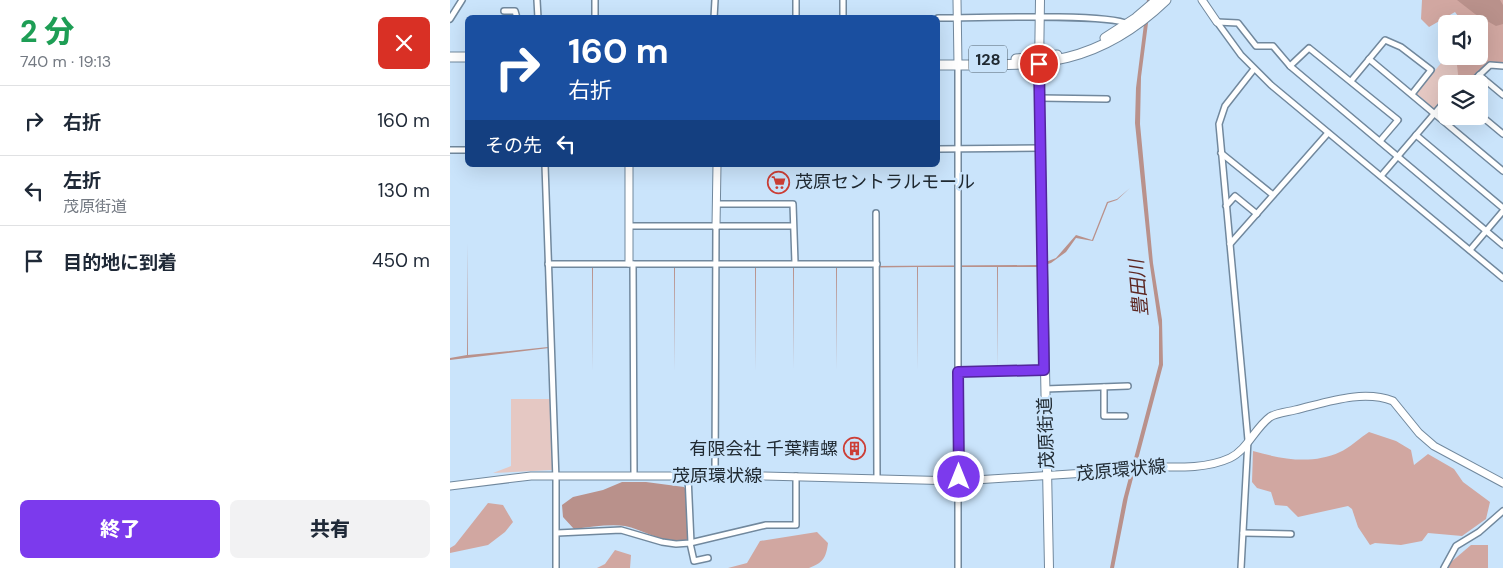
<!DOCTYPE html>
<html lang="ja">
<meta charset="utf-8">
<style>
:root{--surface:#fff;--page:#f2f2f3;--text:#1f2937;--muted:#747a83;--line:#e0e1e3;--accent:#7c3aed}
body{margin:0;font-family:"DM Sans","Noto Sans JP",sans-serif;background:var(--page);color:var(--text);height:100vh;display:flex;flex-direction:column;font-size:19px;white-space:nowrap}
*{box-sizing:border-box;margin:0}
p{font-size:16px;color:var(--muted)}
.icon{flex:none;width:28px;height:28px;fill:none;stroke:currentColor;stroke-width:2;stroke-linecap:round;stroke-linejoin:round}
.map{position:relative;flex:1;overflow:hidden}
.side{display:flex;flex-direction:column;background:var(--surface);width:450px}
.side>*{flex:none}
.top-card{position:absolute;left:15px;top:15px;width:475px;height:152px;border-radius:8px;box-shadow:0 5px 20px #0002;background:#1a4fa0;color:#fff;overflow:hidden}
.fabs{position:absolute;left:988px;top:15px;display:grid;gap:10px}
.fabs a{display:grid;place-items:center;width:50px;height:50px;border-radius:8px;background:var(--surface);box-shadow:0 5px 20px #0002;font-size:25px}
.pin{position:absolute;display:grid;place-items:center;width:42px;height:42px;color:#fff;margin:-21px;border:2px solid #fff;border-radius:50%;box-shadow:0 1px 5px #0007}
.me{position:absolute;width:55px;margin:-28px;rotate:0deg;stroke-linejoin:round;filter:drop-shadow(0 0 4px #0008)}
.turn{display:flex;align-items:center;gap:18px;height:105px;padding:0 20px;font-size:22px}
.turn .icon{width:65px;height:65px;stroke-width:2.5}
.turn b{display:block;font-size:35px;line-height:42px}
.then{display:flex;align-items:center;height:48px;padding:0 20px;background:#0003;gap:10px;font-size:19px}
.round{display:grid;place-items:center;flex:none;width:52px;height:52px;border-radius:8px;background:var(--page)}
.head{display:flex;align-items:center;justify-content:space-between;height:85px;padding:0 20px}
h1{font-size:30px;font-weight:800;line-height:38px;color:#1e9e55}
.cta{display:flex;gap:10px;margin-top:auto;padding:10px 20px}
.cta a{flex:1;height:58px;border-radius:8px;background:var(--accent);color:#fff;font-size:20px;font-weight:800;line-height:58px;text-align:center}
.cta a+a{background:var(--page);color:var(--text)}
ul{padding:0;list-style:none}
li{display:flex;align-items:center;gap:15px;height:70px;padding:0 20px;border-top:1px solid var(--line)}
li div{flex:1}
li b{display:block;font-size:19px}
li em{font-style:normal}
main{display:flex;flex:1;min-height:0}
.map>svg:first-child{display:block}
</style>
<main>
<section class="side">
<div class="head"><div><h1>2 分</h1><p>740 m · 19:13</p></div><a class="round" style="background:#d93025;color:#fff"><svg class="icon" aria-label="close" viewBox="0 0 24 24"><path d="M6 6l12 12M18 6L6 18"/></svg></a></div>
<ul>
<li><svg class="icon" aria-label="right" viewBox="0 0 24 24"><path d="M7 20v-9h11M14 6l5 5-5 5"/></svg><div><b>右折</b></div><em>160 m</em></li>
<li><svg class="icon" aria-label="left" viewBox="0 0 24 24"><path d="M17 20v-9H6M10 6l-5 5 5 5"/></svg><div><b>左折</b><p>茂原街道</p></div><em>130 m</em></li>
<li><svg class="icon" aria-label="arrive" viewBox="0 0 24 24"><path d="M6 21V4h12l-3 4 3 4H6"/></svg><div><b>目的地に到着</b></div><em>450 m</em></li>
</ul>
<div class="cta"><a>終了</a><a>共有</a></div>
</section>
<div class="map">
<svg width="1053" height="568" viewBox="0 0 1053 568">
<rect width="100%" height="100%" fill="#cae4fb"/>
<g fill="#e5c8c3">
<path d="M1053 0 1043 64 1022 80 996 84V97L984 109 966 93 997 56H1029V24Z"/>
<path d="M98 352H99L103 470 43 473 61 466V399H101Z"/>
</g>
<g fill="#d1a7a1">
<path d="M972 0H1053V65L1043 64 1022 80 1009 83 1006 56H1029V24H1014L1005 12 979 27 971 19Z"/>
<path d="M919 432 946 441 961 450 964 465 978 454 1004 469 1013 482 1040 502 1036 519 1012 536 978 533 972 541 951 545 925 543 920 545 908 527 902 509 898 506 848 517 837 506 825 505 821 492 807 488 802 482 803 451C831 459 862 465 890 452 898 449 911 437 919 432Z"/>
<path d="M38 503 53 505 63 522 55 532 38 545 0 553V548L5 545Z"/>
<path d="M367 532 378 543C376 558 373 563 359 568H278L297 563 310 541Z"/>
<path d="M1021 545H1038V568H994Z"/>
<path d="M165 550 181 555 180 568H147L155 564Z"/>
</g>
<g fill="#b9918b">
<path d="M697 0H701L691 77 690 124 703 263 712 320 713 365 678 497 664 568H660L673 500 709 364V327L699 259 685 123 686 88Z"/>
<path d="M1007 0H1050L1053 5V24L1046 26 1025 14Z"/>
<path d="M680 188 667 200 658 203 643 241 626 238 616 252 601 263 588 267H548V369L547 267H468V370L467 267 387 268V370L386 268H344V369L343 268H306L305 371V268H261L262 369 261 268H225L224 371V268H143V371L142 268H101L588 265 606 258 626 235 642 240 657 202 667 199Z"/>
<path d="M17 243 18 355 60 351V243V351L98 347 94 243 99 348 0 360V358L17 355Z"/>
<path d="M172 482H196L234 487 236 490 239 539C218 547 195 530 175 526 160 524 140 527 124 529L113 517 112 505 123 497 153 490Z"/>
</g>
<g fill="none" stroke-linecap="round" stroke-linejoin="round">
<defs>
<g id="street">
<path d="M87 0 88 18"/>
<path d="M145 0V18"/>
<path d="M346 0V18"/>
<path d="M393 0V18"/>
<path d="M54 11H65L67 18"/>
<path d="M264 18 265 0"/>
<path d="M488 18C518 18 659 13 677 24"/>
<path d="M0 19 12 0"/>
<path d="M767 22 791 55 821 85 1053 278"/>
<path d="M767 22 788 23 806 46H823L840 66 1053 245"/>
<path d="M919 59 1053 171"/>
<path d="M508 65V568"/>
<path d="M840 66 859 48 948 120 930 141"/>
<path d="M1029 75 1053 95"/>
<path d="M901 81 935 40 951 47 981 70 962 94"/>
<path d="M1016 84 1022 82 1040 65 1053 66"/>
<path d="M590 98 657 99"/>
<path d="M1029 114 1053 134"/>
<path d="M966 135 1053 208"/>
<path d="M488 149 591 148"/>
<path d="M0 150H18"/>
<path d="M771 153 823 195"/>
<path d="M95 165 106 480V568"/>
<path d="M931 176 996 100"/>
<path d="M266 204H343L345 263"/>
<path d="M776 206 785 196 807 214"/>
<path d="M426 213 427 479"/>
<path d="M179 226H343"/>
<path d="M780 244 878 133"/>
<path d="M1020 250 1053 211"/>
<path d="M98 264H427"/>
<path d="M183 264 184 475"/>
<path d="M508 372 595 369"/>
<path d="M654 387V416H675"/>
<path d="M595 389 678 386"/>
<path d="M238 476 241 543"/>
<path d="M265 476 266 226"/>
<path d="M107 533 171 530 212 542 226 544 240 543 316 525H346V476"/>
<path d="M793 533 841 534"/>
<path d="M240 543 244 561 258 558"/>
<path d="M791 568 798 440 769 124 775 106 804 69"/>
<path d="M994 568 1006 546 1029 532 1053 511"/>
</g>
<g id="secondary">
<path d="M507 0 508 65"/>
<path d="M752 0 767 22"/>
<path d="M266 226 267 165"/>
<path d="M179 263V165"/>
<path d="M0 486 81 476H314L509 481 636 473C681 458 739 477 780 458 797 450 805 428 820 417 826 413 837 412 845 410 875 403 912 389 943 401L969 433 984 446 1053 483"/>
</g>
<path id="primary" d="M590 0 589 69 599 568"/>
<g id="highway">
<path d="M655 38 686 18 707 0"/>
<path d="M0 57H18"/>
<path d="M566 59 607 55"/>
<path d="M488 65C582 65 642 71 716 0"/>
</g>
</defs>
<use href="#street" stroke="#71889d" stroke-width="8"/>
<use href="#secondary" stroke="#71889d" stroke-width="9"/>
<use href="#primary" stroke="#71889d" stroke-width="10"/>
<use href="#highway" stroke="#71889d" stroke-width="11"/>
<use href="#street" stroke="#fff" stroke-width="5"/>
<use href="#secondary" stroke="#fff" stroke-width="7"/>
<use href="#primary" stroke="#fff" stroke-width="8"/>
<use href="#highway" stroke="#fff" stroke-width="9"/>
</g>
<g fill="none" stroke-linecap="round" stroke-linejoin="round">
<defs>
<path id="route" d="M509 477 508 372 594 370 589 64"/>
</defs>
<use href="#route" stroke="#51269a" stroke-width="12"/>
<use href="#route" stroke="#7c3aed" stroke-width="9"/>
</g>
<defs>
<symbol id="supermarket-ring" viewBox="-11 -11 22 22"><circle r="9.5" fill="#cae4fb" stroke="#cc3e36" stroke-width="1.5"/><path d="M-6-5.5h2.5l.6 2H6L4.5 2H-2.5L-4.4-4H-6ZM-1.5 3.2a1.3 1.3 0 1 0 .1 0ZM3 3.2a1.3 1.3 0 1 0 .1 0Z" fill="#cc3e36"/></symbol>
<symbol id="building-ring" viewBox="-11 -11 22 22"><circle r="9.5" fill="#cae4fb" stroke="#cc3e36" stroke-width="1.5"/><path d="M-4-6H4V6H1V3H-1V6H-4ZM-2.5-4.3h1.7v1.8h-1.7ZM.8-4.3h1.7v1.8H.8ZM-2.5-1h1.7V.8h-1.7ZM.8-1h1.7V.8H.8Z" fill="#cc3e36"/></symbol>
</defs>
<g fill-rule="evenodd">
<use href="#supermarket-ring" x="316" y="170" width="25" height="25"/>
<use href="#building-ring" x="392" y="436" width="25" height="25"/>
</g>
<g text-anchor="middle" stroke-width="5" stroke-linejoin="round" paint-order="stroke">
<rect fill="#cae4fb" stroke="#53626e" stroke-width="1" x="519" y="45.5" width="38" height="27" rx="4"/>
<g font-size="16" font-weight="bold" fill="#202a32">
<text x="538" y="65">128</text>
</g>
<g font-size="18" fill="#202a32" stroke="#cae4fb" text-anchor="start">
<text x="345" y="188">茂原セントラルモール</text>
<text x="388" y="455" text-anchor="end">有限会社 千葉精螺</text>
</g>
<g font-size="18" fill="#202a32" stroke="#cae4fb">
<text transform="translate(596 433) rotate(-92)" y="6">茂原街道</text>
<text transform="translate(671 470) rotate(-5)" y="6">茂原環状線</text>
<text x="267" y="482">茂原環状線</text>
</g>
<g font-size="19" font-style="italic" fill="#5d2722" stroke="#cae4fb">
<text transform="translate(688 288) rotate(-95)" y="7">豊田川</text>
</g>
</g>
</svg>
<div class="fabs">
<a><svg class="icon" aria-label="sound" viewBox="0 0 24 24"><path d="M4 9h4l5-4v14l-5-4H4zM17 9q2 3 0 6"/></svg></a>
<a><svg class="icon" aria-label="layers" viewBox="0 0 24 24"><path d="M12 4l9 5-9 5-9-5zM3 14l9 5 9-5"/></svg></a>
</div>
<div class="pin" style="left:589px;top:64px;background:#d93025"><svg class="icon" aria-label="arrive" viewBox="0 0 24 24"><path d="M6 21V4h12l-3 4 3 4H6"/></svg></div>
<svg class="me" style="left:509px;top:477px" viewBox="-20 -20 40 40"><circle r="17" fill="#7c3aed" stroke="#fff" stroke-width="3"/><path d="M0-11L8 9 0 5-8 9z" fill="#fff"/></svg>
<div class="top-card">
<div class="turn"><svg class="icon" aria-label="right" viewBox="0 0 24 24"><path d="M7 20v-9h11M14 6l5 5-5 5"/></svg><div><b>160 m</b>右折</div></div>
<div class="then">その先<svg class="icon" aria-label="left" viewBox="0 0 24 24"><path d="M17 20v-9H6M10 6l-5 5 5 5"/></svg></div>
</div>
</div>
</main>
